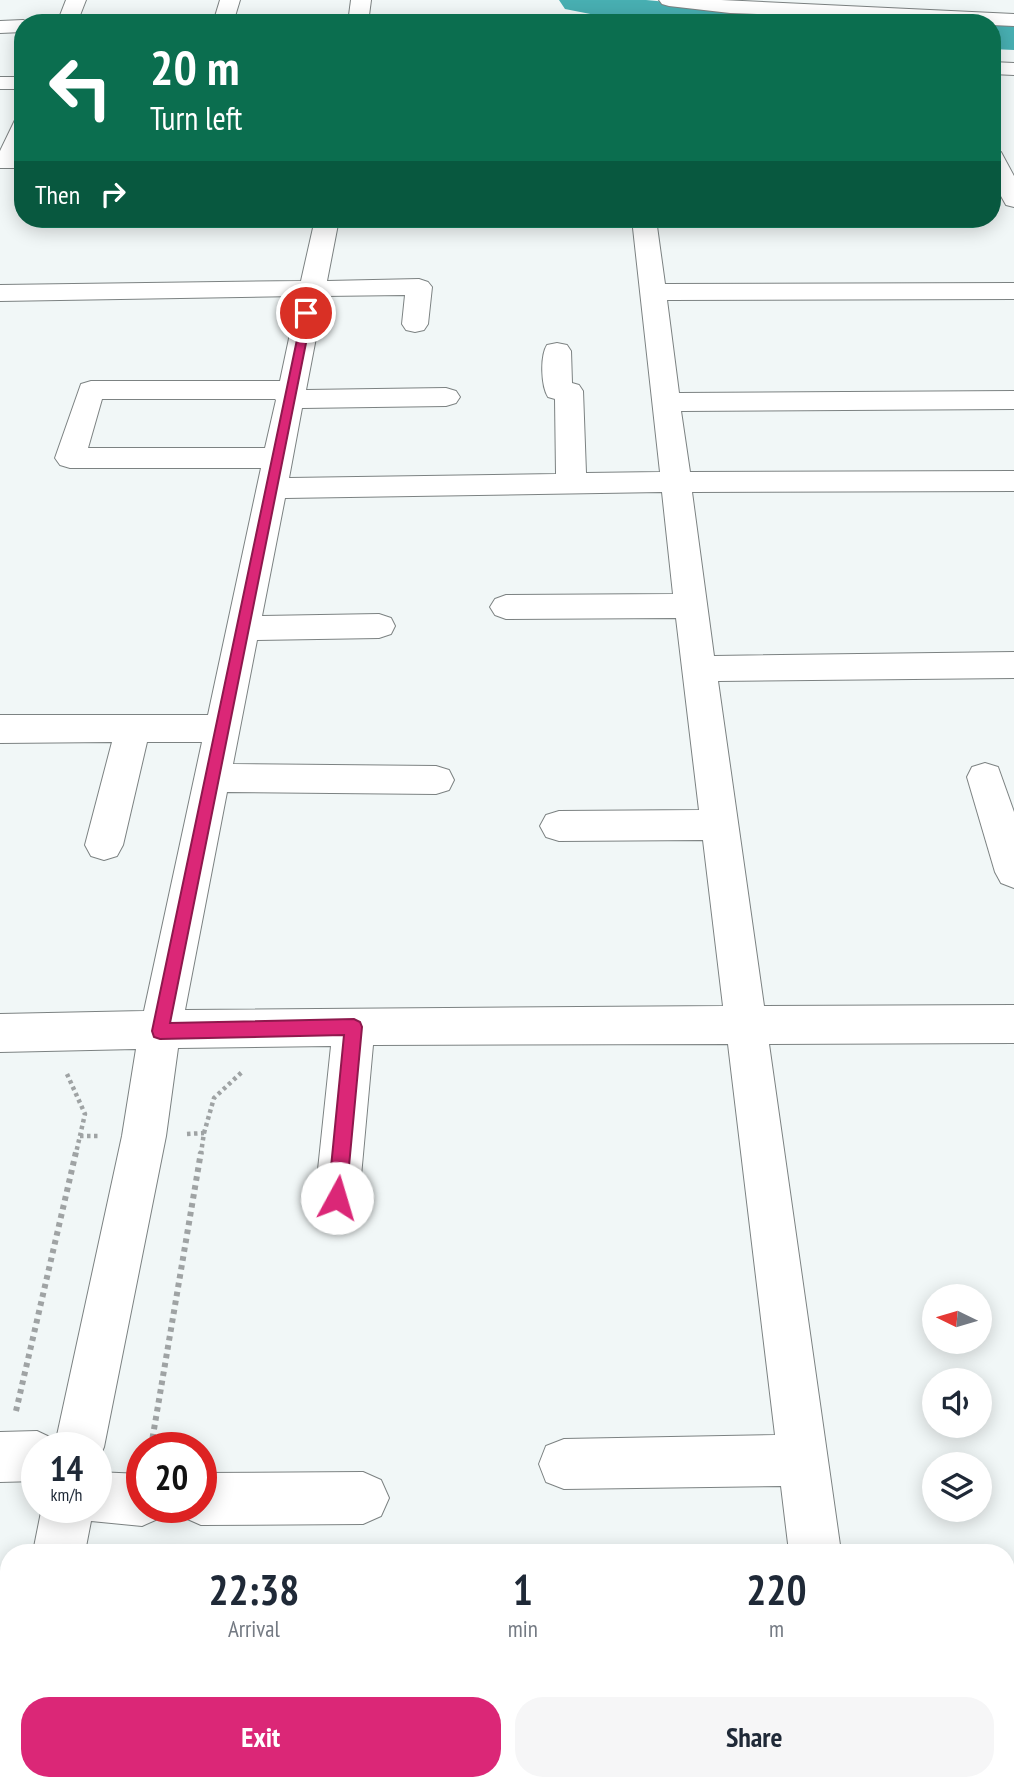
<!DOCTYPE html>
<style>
:root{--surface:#fff;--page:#f6f6f7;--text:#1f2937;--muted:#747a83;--accent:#db2777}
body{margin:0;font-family:"PT Sans Narrow",sans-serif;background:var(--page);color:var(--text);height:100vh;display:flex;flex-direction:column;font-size:26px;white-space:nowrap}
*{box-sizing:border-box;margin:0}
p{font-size:23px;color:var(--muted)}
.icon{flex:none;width:38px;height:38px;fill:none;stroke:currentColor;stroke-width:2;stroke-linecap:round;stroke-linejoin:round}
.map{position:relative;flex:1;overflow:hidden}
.panel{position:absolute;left:0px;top:1544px;width:1015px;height:247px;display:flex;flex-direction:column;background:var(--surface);border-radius:28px 28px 0 0;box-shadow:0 4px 18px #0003}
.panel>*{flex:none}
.hud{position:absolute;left:14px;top:14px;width:987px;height:214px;border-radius:28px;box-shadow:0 4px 18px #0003;background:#0b6e4f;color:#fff;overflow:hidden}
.needle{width:46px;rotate:275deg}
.buttons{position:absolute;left:922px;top:1284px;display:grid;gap:14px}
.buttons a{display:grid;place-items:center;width:70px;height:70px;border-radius:50%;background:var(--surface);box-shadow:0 4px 18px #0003;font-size:35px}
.speed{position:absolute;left:21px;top:1432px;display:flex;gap:14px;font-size:35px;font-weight:700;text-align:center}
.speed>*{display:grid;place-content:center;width:91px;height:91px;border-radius:50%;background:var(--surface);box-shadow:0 4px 18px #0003;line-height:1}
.speed small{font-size:18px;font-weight:400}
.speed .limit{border:10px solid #d22;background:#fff;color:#111}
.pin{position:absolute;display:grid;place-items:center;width:60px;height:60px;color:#fff;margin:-30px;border:4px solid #fff;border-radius:50%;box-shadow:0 2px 7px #0007}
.me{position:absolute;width:77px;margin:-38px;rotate:6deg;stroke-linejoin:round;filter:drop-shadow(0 0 5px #0008)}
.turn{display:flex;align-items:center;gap:24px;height:147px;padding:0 21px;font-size:32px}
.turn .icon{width:91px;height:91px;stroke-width:2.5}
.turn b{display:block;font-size:49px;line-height:60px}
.then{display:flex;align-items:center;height:66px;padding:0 21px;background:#0003;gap:14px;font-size:26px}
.eta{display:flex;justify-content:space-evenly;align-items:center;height:119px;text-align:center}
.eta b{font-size:42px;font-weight:700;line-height:49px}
.cta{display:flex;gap:14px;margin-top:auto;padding:14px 21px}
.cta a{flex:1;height:80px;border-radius:28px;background:var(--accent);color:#fff;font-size:28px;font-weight:700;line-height:80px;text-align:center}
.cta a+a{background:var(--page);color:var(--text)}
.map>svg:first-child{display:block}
</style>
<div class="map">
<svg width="1014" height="1789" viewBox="0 0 1014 1789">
<rect width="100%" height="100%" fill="#f1f7f7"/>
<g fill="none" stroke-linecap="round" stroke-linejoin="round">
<g fill="#48afb2" fill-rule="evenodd">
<path d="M559 0H646L762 11 777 14 783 23H636L565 9Z"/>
<path d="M992 23 1014 24V50L992 49Z"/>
</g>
<defs>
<g id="minor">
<path d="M66 0H86L77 23H57Z"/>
<path d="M220 0H240L233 23H213Z"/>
<path d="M351 0H371L368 23H348Z"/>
<path d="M659 0H721L1014 14V26L992 25V23L730 13 669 6 662 4Z"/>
<path d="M23 20 31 23H23V32L0 33V21Z"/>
<path d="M992 62 1014 63V75L992 74Z"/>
<rect x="0" y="77" width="23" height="12"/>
<path d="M23 118C23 137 25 152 14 168H0V151L15 120Z"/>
<path d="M992 150 1001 152 1014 176V207L1006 205 992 180Z"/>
<path d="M315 219H339L327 281 419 279 428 282 432 287 428 324 424 330 415 332 406 330 402 324 405 295 324 296 306 390 446 388 456 391 460 397 456 403 446 406 302 408 289 478 556 474 555 399 548 397C541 386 540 356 547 345L557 343 567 345 571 351 572 383 579 385 583 391 586 473 660 472 632 219H656L665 284 1014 283V299L667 300 679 393 1014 391V409L681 411 690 472 1014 471V491L692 492 714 656 1014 652V678L718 681 764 1006 1014 1005V1043L769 1044 841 1552H789L781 1486 564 1489 546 1482 539 1464 546 1446 564 1439 775 1435 728 1044 373 1045 359 1198 353 1214 337 1220 321 1214 315 1198 331 1046 178 1048 166 1136 104 1447 96 1465V1447H37V1481L0 1482V1432L37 1431 56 1440 122 1136 136 1049 0 1052V1014L144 1011 202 742H147L123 845 117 856 104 860 91 856 85 845 112 742 0 743V715H208L261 468H70L60 465 55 458 81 384 91 381H280L298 296 0 301V285L301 281ZM102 399H275L276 400 265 448H88ZM662 492 673 594 506 595 495 599 490 607 495 615 506 619 676 618 699 810 559 811 546 815 540 826 546 837 559 841 703 840 723 1006 185 1010 227 792 436 794 449 790 454 780 449 770 436 766 233 764 257 640 379 638 391 634 395 626 391 618 379 614 262 616 285 498Z"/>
<path d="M985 763 998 767 1014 812V888L1001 883 995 872 967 777 972 767Z"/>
<path d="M96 1472 142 1474V1507H165L160 1518 142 1526 91 1521 85 1552H33L42 1507H96Z"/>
<path d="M363 1472 381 1480 389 1498 381 1516 363 1524 201 1525 183 1517 179 1507H201V1473Z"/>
<path d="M9 1760V1782H52L56 1789H0V1764Z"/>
<path d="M817 1782H873L875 1789H817Z"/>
</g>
</defs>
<use href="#minor" stroke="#7c8282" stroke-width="2"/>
<g stroke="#9fa3a4" stroke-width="4.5" stroke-dasharray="3.5 3.5" stroke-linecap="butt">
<path d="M67 1074 85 1114 76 1153"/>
<path d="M204 1133 214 1098 242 1072"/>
<path d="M187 1134 204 1133 201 1153"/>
<path d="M80 1136H98"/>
</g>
<g stroke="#9fa3a4" stroke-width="6" stroke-dasharray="4.5 4.5" stroke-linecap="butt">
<path d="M16 1411 76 1152"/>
<path d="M151 1447 201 1152"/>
<path d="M93 1789 95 1782"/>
</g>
<use href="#minor" fill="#fff" fill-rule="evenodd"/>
</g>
<path fill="#db2777" stroke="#8e194d" stroke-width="2" d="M303 311 312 313 170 1023 354 1019 360 1022 362 1027 346 1198 344 1204 337 1207 330 1204 328 1198 344 1035 160 1039 154 1037 152 1031Z"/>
</svg>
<div class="buttons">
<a><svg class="needle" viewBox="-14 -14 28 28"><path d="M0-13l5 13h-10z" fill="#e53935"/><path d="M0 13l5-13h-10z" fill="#747a83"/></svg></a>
<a><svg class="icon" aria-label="sound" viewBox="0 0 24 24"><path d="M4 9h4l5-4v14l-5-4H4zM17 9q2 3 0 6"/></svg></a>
<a><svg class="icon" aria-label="layers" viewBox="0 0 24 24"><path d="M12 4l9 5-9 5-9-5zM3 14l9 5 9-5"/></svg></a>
</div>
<div class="speed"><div>14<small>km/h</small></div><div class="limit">20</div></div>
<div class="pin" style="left:306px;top:313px;background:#d93025"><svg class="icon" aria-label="arrive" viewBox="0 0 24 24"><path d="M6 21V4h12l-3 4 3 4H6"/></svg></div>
<svg class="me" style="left:337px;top:1198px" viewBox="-20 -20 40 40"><circle r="19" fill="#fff"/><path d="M0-13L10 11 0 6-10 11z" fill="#db2777"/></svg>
<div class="hud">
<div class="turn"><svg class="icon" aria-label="left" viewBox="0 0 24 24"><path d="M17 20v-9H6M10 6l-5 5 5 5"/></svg><div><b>20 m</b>Turn left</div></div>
<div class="then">Then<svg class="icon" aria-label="right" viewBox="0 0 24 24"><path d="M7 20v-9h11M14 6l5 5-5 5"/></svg></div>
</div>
<section class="panel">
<div class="eta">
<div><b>22:38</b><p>Arrival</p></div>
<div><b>1</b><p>min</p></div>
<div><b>220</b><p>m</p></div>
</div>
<div class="cta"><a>Exit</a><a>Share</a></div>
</section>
</div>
